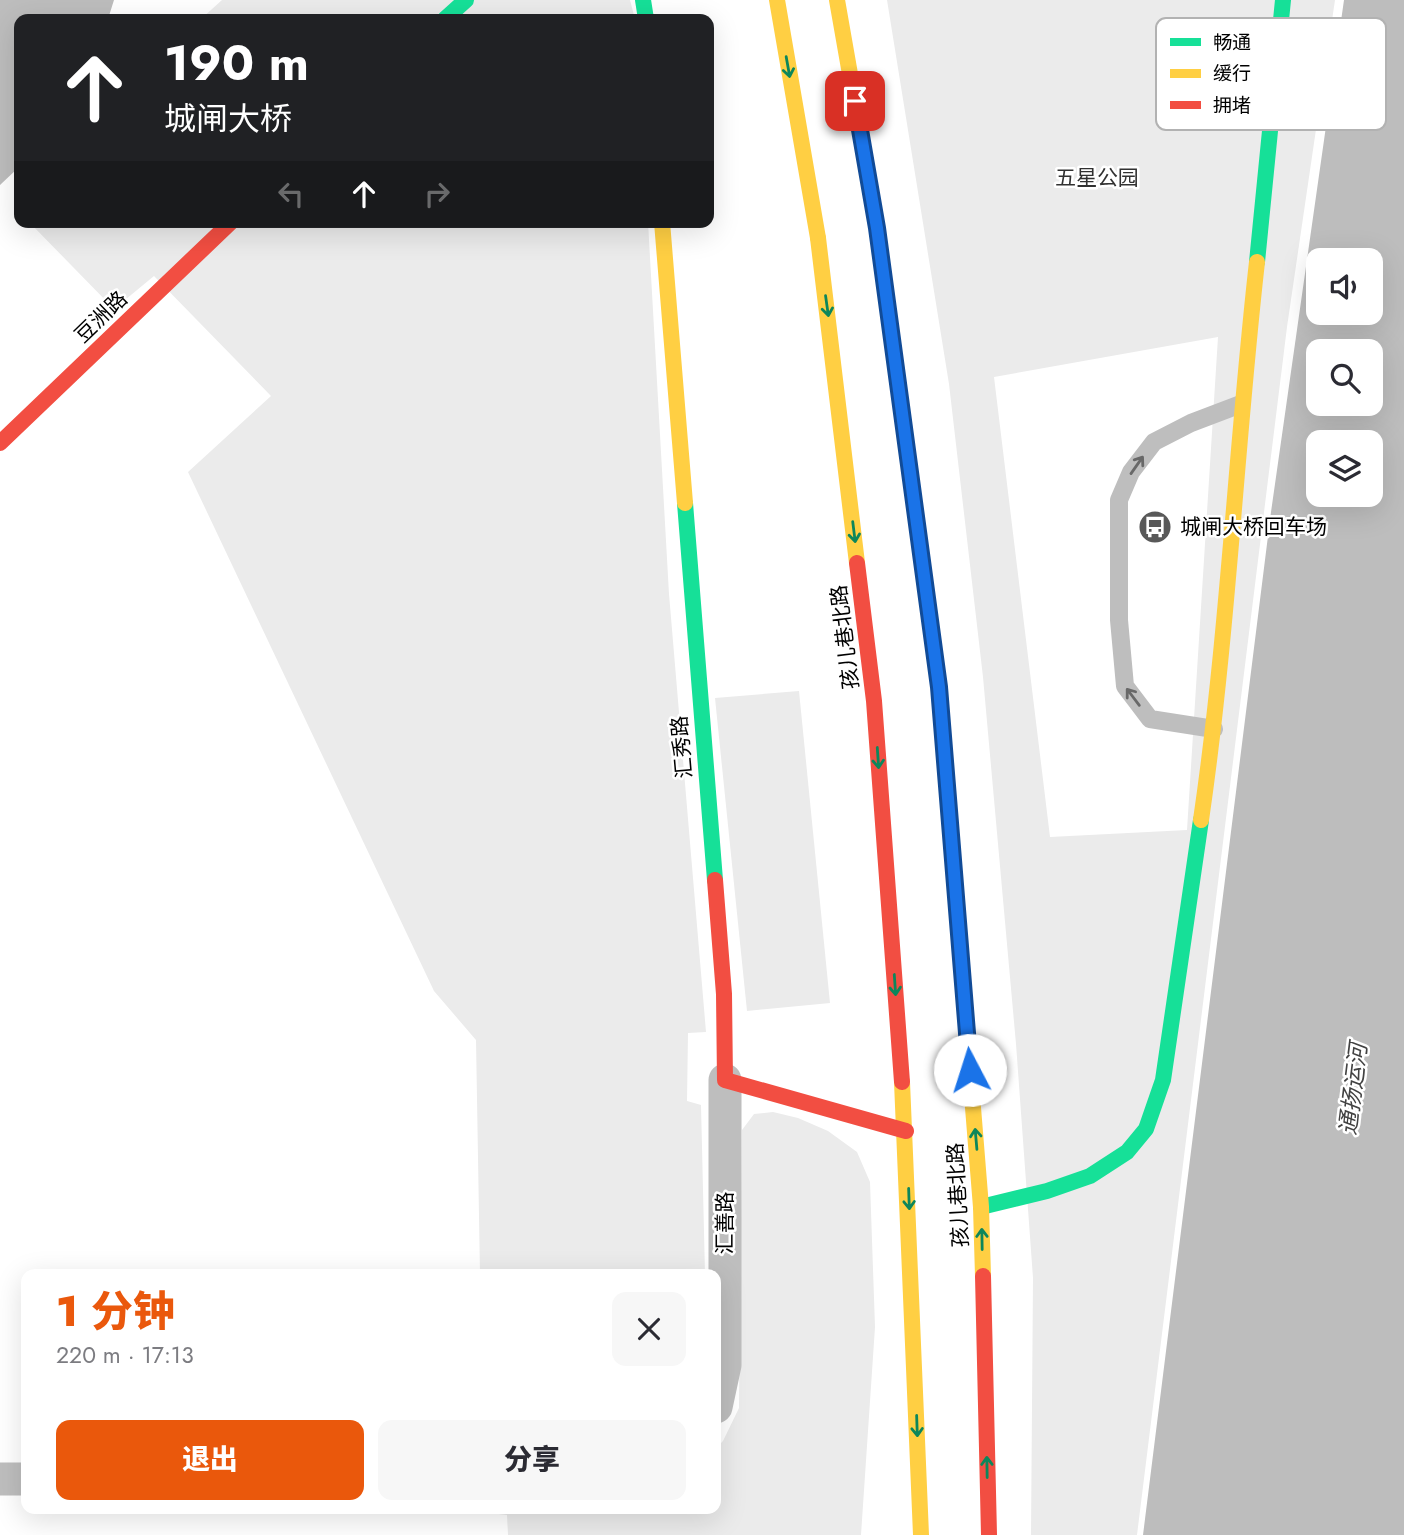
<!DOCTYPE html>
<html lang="zh">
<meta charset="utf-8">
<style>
:root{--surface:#fff;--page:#f7f7f7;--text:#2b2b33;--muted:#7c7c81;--accent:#ea580c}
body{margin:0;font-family:Jost,"Noto Sans SC",sans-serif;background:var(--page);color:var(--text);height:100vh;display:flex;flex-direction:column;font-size:26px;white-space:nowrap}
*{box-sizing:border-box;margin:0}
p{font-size:23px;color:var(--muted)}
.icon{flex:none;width:38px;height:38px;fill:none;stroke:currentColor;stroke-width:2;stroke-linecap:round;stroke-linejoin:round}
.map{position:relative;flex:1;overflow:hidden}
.details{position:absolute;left:21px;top:1269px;width:700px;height:245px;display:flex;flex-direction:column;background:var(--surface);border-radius:14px;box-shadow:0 7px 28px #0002}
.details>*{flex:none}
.guide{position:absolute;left:14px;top:14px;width:700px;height:214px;border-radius:14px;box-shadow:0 7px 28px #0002;background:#202124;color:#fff;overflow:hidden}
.tools{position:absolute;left:1306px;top:248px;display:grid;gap:14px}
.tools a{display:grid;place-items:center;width:77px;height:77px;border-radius:14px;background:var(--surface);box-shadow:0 7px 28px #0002;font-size:35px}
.pin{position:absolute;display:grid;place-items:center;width:60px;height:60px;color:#fff;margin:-30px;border-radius:14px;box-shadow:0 4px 10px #0006}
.me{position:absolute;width:77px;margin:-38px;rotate:355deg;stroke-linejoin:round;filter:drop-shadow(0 0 5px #0008)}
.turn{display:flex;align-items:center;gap:24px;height:147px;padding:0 35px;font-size:32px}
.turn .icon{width:91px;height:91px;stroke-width:2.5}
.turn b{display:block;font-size:49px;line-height:60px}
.lanes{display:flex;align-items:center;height:66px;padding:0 35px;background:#0003;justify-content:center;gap:35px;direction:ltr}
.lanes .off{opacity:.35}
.round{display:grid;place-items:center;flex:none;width:74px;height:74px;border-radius:14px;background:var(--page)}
.headline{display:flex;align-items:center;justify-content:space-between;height:119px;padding:0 35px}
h1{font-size:42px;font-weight:800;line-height:52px;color:var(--accent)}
.cta{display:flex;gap:14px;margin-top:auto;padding:14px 35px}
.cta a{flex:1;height:80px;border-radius:14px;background:var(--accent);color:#fff;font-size:28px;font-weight:800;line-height:80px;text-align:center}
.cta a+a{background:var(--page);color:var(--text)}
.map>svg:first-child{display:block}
</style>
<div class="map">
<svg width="1404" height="1535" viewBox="0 0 1404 1535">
<rect width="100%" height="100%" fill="#fff"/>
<g fill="#ebebeb" fill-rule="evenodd">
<path d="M222 0H630L635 19H201Z"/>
<path d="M887 0H1335L1287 327 1137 1535H1031L1033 1278 1016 1044 983 677 949 384ZM1218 337 1187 830 1050 837 994 377Z"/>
<path d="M29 222H648L669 594 706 1032 688 1033 687 1101 701 1105 705 1274H480L476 1040 434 991 188 472 271 396 154 276 114 309Z"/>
<path d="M799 691 830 1003 747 1011 715 698Z"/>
<path d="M773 1112 798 1118 828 1131 857 1152 870 1182 875 1327 861 1535H508L507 1515 490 1513 491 1508H716V1448L723 1441 739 1408 742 1130 754 1114Z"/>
</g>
<g fill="#bdbdbd" fill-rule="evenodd">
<path d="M0 0H114L108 19H19V167L0 185Z"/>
<path d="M1344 0H1404V1535H1143L1271 512ZM1318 261H1370V313H1318ZM1318 352H1370V404H1318ZM1318 443H1370V495H1318Z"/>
</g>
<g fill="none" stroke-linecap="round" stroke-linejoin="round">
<path stroke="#bebebe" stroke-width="18" d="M1214 729 1150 719 1125 686 1119 620V500L1131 472 1154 442 1191 423 1241 404"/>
<g stroke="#bebebe" stroke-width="33">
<path d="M716 1407 725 1365V1080"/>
<path d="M0 1479H26"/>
</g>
<g stroke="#16e098" stroke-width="16">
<path d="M643 0 646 19"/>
<path d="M445 19 466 0"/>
<path d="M877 228 939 687 951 834"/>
<path d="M1257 262 1283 0"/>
<path d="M685 503 715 880"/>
<path d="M981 1207 1047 1191 1090 1176 1127 1152 1146 1129 1163 1080 1201 820"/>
</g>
<g stroke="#ffcf43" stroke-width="16">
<path d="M777 0 818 238"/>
<path d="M837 0 877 228"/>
<path d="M662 222 685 503"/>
<path d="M818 238 857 563"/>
<path d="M1201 820C1228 635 1236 447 1257 262"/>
<path d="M951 834 981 1207 983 1276"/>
<path d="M902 1082 921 1535"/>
</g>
<g stroke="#f24e42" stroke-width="16">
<path d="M0 443 231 222"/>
<path d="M857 563 874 701 902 1082"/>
<path d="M715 880 724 994 725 1080 906 1131"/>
<path d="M983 1276 989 1535"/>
</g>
</g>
<defs><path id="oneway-shaft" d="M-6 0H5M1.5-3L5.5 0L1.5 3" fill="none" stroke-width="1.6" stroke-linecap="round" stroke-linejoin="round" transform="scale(1.75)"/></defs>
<g stroke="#0d865b">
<use href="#oneway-shaft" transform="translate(788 67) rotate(80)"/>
<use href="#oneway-shaft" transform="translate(827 306) rotate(82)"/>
<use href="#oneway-shaft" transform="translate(854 532) rotate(83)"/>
<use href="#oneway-shaft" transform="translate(878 758) rotate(86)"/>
<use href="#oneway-shaft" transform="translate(895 985) rotate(86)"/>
<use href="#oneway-shaft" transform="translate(976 1139) rotate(-95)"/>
<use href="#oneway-shaft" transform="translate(909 1199) rotate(88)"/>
<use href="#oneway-shaft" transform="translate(982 1239) rotate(-91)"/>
<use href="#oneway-shaft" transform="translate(917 1426) rotate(88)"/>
<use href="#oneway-shaft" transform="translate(987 1467) rotate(-91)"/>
</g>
<g stroke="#686868">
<use href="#oneway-shaft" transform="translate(1137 465) rotate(-55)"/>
<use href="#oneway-shaft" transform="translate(1133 697) rotate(-127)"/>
</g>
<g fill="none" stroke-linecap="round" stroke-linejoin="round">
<defs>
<path id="route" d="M855 101 877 228 939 687 970 1070"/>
</defs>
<use href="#route" stroke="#114b97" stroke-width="18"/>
<use href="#route" stroke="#1a73e8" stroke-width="12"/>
</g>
<defs>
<symbol id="bus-disc" viewBox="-11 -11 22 22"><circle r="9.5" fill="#595959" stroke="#fff"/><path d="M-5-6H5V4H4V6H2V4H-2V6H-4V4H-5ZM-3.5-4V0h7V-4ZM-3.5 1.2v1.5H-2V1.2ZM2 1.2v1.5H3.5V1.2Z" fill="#fff"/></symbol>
</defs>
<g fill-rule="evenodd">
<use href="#bus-disc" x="1136" y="508" width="38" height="38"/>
</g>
<g text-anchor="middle" stroke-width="5" stroke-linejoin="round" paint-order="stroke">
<g font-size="21" fill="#313131" stroke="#fff">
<text x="1097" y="185">五星公园</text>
</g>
<g font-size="21" fill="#000" stroke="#fff">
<text transform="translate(101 317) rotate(-44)" y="7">豆洲路</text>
<text transform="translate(845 637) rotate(-97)" y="7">孩儿巷北路</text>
<text transform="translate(682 747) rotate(-95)" y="7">汇秀路</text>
<text transform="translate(958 1195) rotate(-93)" y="7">孩儿巷北路</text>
<text transform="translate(725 1223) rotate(-90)" y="7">汇善路</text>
</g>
<g font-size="21" fill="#000" stroke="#fff" text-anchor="start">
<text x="1180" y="534">城闸大桥回车场</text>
</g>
<g font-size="23" font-style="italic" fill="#424242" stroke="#fff">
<text transform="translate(1353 1089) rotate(-83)" y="8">通扬运河</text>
</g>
</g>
<rect x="1156" y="18" width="230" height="112" rx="10" fill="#fff" stroke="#b2b2b2" stroke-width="2"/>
<rect x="1170" y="38" width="31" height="8" fill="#16e098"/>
<rect x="1170" y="69" width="31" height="9" fill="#ffcf43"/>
<rect x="1170" y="101" width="31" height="8" fill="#f24e42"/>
<g font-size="19" fill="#000">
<text x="1213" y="49">畅通</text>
<text x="1213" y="80">缓行</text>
<text x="1213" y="112">拥堵</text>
</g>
</svg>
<div class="tools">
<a><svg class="icon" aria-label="sound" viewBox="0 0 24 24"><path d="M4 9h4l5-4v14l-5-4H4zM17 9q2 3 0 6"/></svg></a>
<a><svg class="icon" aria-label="search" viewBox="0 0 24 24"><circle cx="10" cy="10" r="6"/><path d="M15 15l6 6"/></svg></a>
<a><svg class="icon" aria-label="layers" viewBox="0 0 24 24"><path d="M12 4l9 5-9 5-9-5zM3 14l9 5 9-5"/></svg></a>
</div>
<div class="pin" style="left:855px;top:101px;background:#d93025"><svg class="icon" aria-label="arrive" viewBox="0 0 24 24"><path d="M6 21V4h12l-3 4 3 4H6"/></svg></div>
<svg class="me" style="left:970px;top:1070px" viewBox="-20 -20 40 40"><circle r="19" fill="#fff"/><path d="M0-13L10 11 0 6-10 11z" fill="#1a73e8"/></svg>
<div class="guide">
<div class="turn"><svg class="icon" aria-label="ahead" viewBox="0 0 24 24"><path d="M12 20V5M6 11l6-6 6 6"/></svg><div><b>190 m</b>城闸大桥</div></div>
<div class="lanes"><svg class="icon off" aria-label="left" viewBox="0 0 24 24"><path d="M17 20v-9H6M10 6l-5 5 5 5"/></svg><svg class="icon" aria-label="ahead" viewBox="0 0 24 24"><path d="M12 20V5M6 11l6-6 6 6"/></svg><svg class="icon off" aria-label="right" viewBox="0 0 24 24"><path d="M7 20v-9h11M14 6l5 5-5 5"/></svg></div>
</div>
<section class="details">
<div class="headline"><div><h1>1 分钟</h1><p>220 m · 17:13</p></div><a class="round"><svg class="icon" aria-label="close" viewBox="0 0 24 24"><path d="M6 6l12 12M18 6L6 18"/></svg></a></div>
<div class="cta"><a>退出</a><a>分享</a></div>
</section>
</div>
